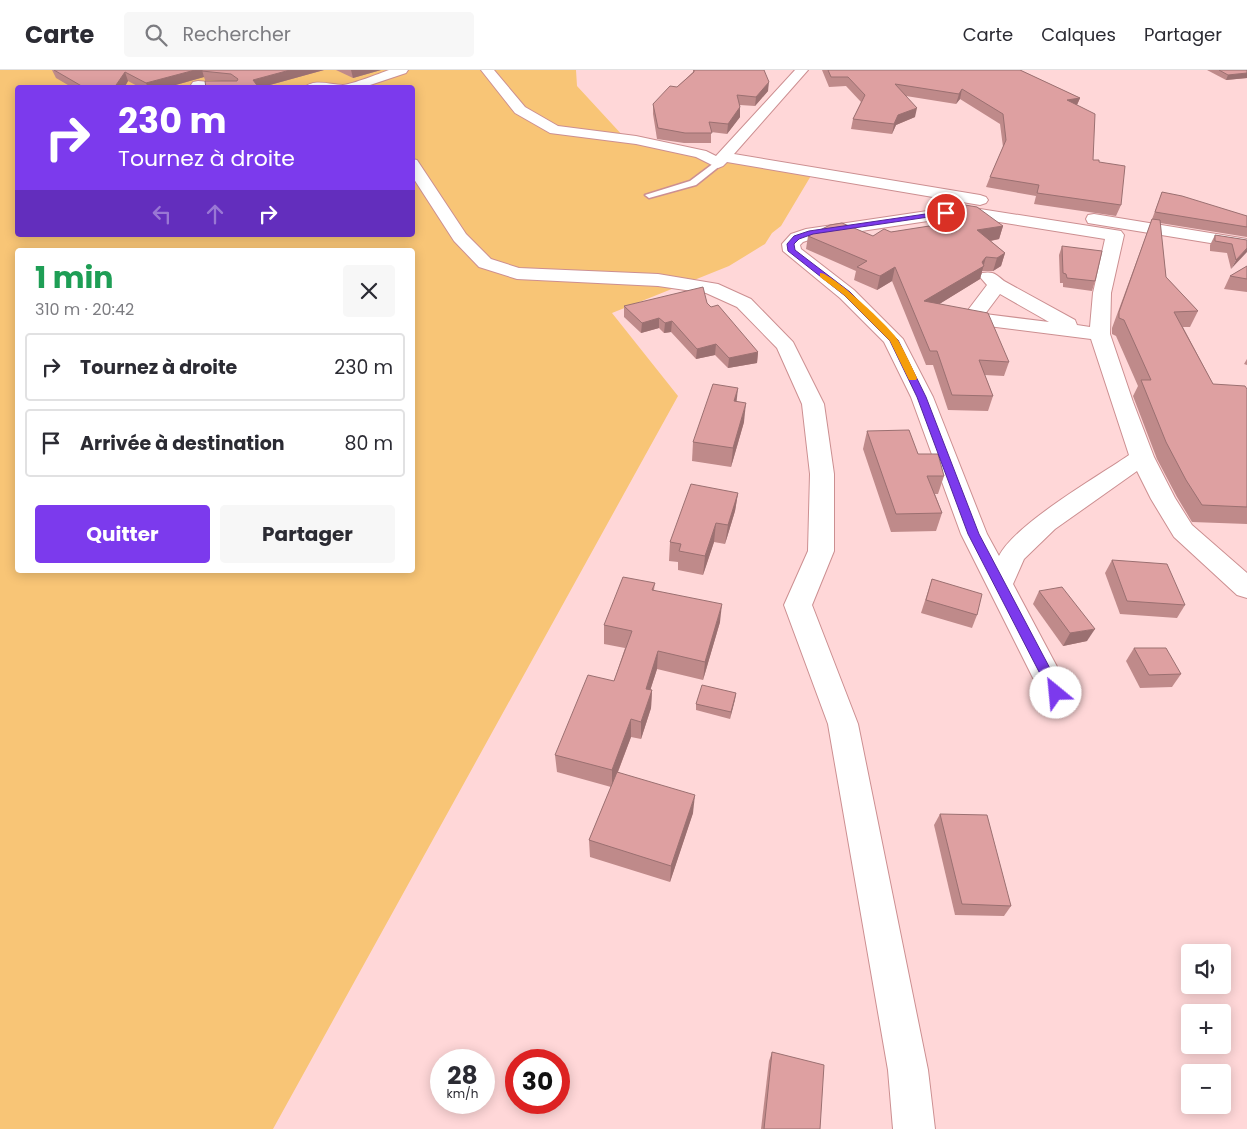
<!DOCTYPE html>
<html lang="fr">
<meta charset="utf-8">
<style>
:root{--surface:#fff;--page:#f7f7f7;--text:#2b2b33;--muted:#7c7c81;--line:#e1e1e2;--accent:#7c3aed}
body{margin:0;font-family:Poppins,sans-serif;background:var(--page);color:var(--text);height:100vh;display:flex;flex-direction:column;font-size:19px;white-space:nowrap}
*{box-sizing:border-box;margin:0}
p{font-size:16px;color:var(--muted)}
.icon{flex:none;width:28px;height:28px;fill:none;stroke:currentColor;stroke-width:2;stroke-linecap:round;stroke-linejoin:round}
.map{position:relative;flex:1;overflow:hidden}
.details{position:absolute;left:15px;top:178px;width:400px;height:325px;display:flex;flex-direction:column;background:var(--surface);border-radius:5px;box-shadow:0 2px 12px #0003}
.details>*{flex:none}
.hud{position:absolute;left:15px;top:15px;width:400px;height:152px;border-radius:5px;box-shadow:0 2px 12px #0003;background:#7c3aed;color:#fff;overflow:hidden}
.fabs{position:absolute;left:1181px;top:874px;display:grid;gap:10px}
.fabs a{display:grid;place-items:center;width:50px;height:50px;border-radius:5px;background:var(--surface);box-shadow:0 2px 12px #0003;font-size:25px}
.speed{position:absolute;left:430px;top:979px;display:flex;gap:10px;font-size:25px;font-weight:700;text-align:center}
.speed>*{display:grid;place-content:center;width:65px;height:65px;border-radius:50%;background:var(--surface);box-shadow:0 2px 12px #0003;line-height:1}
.speed small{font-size:12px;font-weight:400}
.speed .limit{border:8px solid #d22;background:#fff;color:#111}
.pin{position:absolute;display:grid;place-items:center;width:42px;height:42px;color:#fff;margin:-21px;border:2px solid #fff;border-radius:50%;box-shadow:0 1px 5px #0007}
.me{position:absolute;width:55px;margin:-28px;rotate:332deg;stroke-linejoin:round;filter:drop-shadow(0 0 4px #0008)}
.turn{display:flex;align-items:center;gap:18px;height:105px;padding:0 20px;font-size:22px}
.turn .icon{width:65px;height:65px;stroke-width:2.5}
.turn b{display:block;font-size:35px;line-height:42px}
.lanes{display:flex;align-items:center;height:48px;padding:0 20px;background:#0003;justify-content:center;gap:25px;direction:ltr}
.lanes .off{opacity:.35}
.round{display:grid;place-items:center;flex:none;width:52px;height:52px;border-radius:5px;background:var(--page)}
.overview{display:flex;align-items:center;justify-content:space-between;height:85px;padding:0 20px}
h1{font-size:30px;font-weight:700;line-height:38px;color:#1e9e55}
.button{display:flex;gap:10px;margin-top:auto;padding:10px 20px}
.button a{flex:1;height:58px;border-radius:5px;background:var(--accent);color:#fff;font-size:20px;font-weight:700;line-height:58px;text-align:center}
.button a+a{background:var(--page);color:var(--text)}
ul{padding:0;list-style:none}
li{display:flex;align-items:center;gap:15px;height:68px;margin:0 10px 8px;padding:0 10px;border:2px solid var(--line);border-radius:5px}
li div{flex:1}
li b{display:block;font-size:19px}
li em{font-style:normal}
header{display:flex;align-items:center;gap:30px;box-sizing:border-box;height:70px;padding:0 25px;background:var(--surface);border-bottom:1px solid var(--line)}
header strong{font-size:24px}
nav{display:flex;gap:28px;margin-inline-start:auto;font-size:18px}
.search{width:350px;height:45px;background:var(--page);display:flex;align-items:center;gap:12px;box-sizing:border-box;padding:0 18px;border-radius:5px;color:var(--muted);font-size:19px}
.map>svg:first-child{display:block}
</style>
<header>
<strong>Carte</strong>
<div class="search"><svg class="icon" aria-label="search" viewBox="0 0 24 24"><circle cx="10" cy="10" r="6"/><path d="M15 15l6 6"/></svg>Rechercher</div>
<nav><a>Carte</a><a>Calques</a><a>Partager</a></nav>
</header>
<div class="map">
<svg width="1247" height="1059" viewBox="0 0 1247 1059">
<rect width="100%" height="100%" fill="#ffd7d8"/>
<path fill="#f8c576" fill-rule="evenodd" d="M0 0H576L577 16 624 67 663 79 812 104 781 156 772 163 765 174 729 196 612 243 678 326 273 1059H0ZM18 18H412V165H18ZM18 180H412V500H18Z"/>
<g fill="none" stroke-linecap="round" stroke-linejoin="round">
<defs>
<path id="lane" d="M718 90 722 93 721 95 696 115 649 128 645 125 690 111Z"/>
<g id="street">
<path d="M389 0H408L406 3 361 18H304C314 8 330 15 343 15 353 14 378 4 389 0Z"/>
<path d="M481 0H494L525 37 558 56 636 66 706 81 716 86 795 0H808L734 84 980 125 986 127 988 130 986 133 980 135 727 92 723 96 718 98 696 87 636 74 550 63 515 43Z"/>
<path d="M198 11 233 14 239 18H193L191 15 193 12Z"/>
<path d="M412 89 417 90 466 164 491 189 519 198 658 204 718 214 751 229 793 272 824 334 834 404V481L812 535 858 654 928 1000 935 1059H893L888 1000 828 654 784 535 808 481 810 404 802 334 777 278 737 237 706 223 658 216 517 209 479 197 454 171 412 106Z"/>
<path d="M961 136 1121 161 1124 165 1111 223 1110 264 1133 332 1154 387 1175 428 1192 455 1247 503V528L1237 525 1174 467 1151 429 1137 401 1055 459 1024 489 1013 514 1071 623 1067 632 1056 635 1045 632 961 464 911 327 884 272 840 228 783 181 782 174 791 164 806 159ZM961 146 1105 169 1093 223 1090 257 1077 255 1075 250 1004 211C996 204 993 201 982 203L980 207 987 215 962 248 965 252 972 254 1091 269 1129 385C1097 407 1015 454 999 486L987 464 933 327 903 269 854 220 801 179 800 175 803 172 815 168ZM1000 224 1049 252 985 244Z"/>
<path d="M1094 144 1247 169V179L1088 153 1086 149 1088 145Z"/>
</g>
</defs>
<use href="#lane" stroke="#cc8f91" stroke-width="3"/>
<use href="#street" stroke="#cc8f91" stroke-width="2"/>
<use href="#lane" fill="#fff" fill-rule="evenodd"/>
<use href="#street" fill="#fff" fill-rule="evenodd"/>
</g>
<g fill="#bf8a8a">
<path d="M52 0H324L259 18 222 11 205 10 204 7 165 18H141L128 11 124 18H73L56 8Z"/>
<path d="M336 0H381L353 8Z"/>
<path d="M693 0H764L768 21 755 36 740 35V47L727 64 711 62V73H684L657 69 653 44V34L677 17 693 2Z"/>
<path d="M822 0H1020L1080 28 1077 35 1093 90 1099 92 1121 135 1116 146 1034 134 1036 126 986 117 990 107 1003 77 1000 54 960 29 956 34 906 26 915 47 896 55 892 64 851 59 853 49 861 32 846 16 829 17Z"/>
<path d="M1207 0H1247V8L1226 10Z"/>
<path d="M1162 122 1247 146V167L1160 153 1166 207 1198 241 1190 257H1183L1213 314 1247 319V454L1192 452 1177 427 1157 389 1133 326 1138 316 1116 266 1112 264V258Z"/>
<path d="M944 138 1003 156 999 169 991 171 1005 183 1001 196 993 201H982L980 209 939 234 1009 292 1004 306 985 305 993 326 988 341 948 340 933 295H926L892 211 877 220 854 210 856 201 806 179 808 166H873L891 162 944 154 941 151Z"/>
<path d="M1215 165 1247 170 1231 199 1227 183 1210 181V175Z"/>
<path d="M1062 176 1095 211 1092 221 1063 217V213H1060L1059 185Z"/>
<path d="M1247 196V222L1224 219 1230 206Z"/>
<path d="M707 233 758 282 757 293 728 298 715 285 696 289 671 262 664 263 659 258 641 263 624 247V236Z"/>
<path d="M1247 289V295L1244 294Z"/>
<path d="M737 332 744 352 731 397 692 391 693 372Z"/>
<path d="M867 361 918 384 944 406 938 424H935L942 443 936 461 891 462 863 379Z"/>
<path d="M738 423 735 441 725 474 714 472 703 505 678 500V492L669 491 670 472Z"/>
<path d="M1112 490 1185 535 1177 548 1120 544 1105 503Z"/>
<path d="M932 509 977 545 972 558 921 543Z"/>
<path d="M655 513 654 520 720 552 703 610 657 599 650 620H652L651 638 641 669 631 667 618 702 693 743 670 812 590 787 589 770 611 717 557 702 555 685 614 611 625 578 604 574V555Z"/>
<path d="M1039 521 1087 571 1063 576 1033 534Z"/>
<path d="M1134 578 1181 604 1172 617 1140 618 1126 591Z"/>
<path d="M736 623 730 649 696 640V634Z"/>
<path d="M940 744 1011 836 1004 846 955 845 934 755Z"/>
<path d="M772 982 820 1059H761L769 991Z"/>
</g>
<g fill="#9b7071">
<path d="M195 0H202L204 7 165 18H148L146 13Z"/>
<path d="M290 0H324L259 18 253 10Z"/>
<path d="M351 0H381L353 8Z"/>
<path d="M125 2 128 11 124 18H114Z"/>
<path d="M1247 3V8L1226 10 1228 5Z"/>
<path d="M769 12 768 21 755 36 756 27Z"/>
<path d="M962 19 960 29 956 34 959 24Z"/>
<path d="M1080 28 1076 37 1067 30Z"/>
<path d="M740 37V47L727 64 728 54Z"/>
<path d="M917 38 915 47 896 55 892 64 894 54 898 45Z"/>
<path d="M1003 156 999 169 973 174 977 160Z"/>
<path d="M1247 178V182L1231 199 1236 190Z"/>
<path d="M1005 183 1001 196 993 201 997 188Z"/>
<path d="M986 187 980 209 920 246 924 231 982 192Z"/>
<path d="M895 197 892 211 877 220 880 206Z"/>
<path d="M659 248V258L641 263 642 253Z"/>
<path d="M672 251 671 262 664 263 665 253Z"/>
<path d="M716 274 715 285 696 289 697 279Z"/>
<path d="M758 282 757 293 728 298 729 288Z"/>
<path d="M738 318 736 337 734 331Z"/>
<path d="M746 333 744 352 731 397 733 378Z"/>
<path d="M738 423 735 441 725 474 728 455Z"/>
<path d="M716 453 714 472 703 505 705 486Z"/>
<path d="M722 534 720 552 703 610 705 592Z"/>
<path d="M1095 559 1087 571 1063 576 1070 563Z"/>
<path d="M658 581 657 599 645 637 646 619Z"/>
<path d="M652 620 651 638 641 669V652Z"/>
<path d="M736 623 735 630 730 649 731 642Z"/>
<path d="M631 649V667L612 717V700Z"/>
<path d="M695 725 693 743 670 812 671 796Z"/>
</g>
<g fill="#dea0a1" stroke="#9b7071">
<path d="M54 0H195L146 13 125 2 114 18H85Z"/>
<path d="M202 0H290L253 10 259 18H206L205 11H237L238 9 231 4 202 1Z"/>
<path d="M694 0H764L769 12 756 27 737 25 740 37 728 54 709 52 712 63H685L658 58 653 34 670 16 677 17 694 2Z"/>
<path d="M828 0H1020L1080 28 1067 30 1095 44 1093 90H1099V92L1125 96 1121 135 1037 123 1039 115 990 107 1006 70 1003 44 962 19 959 24 895 14 917 38 898 45 894 54 853 49 865 25 848 7H831Z"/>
<path d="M1219 0H1247V3L1228 5Z"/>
<path d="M1162 122 1182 126 1247 146V157L1155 142Z"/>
<path d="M965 135 977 137 1003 156 977 160 1005 183 997 188 986 187 982 192 984 196 924 231 988 243 1009 292 979 290 993 326 952 325 937 281H930L895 197 880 206 857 197 867 191 808 166 830 155 842 153 873 166 884 159 891 162 961 151 944 138Z"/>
<path d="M1152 149 1160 150 1166 207 1198 241 1174 242 1213 314 1245 316 1247 319V437L1202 435 1186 410 1166 372 1141 310H1151L1124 250 1119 248V242Z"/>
<path d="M1215 165 1247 170V178L1236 190 1232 174 1215 171Z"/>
<path d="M1062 176 1102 181 1095 211 1067 208 1066 204 1063 203Z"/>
<path d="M1247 196V209L1230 206Z"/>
<path d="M703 217 707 233 711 237 718 235 758 282 729 288 716 274 697 279 672 251 665 253 659 248 642 253 624 236Z"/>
<path d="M713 314 738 318 734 331 746 333 733 378 693 372Z"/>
<path d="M909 360 918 384H938L944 406H927L942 443 896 444 867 361Z"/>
<path d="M691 414 738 423 728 455 716 453 705 486 679 481 681 474 670 472Z"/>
<path d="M1112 490 1167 494 1185 535 1127 531Z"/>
<path d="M623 507 655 513 652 520 722 534 705 592 658 581 646 619 652 620 641 652 631 649 612 700 555 685 588 605 614 611 632 561 604 555Z"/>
<path d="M932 509 982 524 977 545 926 530Z"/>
<path d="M1062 517 1095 559 1070 563 1039 521Z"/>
<path d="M1134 578H1166L1181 604 1149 605Z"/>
<path d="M702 615 736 623 731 642 696 634Z"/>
<path d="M617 702 695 725 671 796 589 770Z"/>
<path d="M940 744 987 745 1011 836 962 834Z"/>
<path d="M772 982 824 995 820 1059H764Z"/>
</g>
<path fill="#7c3aed" stroke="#51269a" d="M946 141 950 143 949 144 813 164 799 169 794 174 795 180 850 222 898 270 926 327 979 464 1063 623 1061 627H1052L968 464 917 327 890 271 844 225 788 181 787 174 794 166 809 161Z"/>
<path fill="#f59e0b" d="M820 203C831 202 891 258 898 270 905 282 911 295 917 308L916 310H909L908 308 890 271 844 225 820 207Z"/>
</svg>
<div class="fabs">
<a><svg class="icon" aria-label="sound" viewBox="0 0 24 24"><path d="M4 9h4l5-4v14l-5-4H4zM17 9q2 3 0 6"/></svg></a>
<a>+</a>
<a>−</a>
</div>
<div class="speed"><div>28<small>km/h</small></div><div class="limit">30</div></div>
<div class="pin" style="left:946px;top:143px;background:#d93025"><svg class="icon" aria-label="arrive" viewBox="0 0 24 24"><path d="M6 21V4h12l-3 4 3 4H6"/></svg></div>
<svg class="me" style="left:1056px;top:623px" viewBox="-20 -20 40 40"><circle r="19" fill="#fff"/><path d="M0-13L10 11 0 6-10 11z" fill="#7c3aed"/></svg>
<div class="hud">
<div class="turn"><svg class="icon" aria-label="right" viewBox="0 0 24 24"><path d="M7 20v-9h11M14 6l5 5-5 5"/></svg><div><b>230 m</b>Tournez à droite</div></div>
<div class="lanes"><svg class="icon off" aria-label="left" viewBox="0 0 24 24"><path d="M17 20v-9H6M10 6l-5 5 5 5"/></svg><svg class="icon off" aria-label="ahead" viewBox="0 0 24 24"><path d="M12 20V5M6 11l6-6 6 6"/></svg><svg class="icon" aria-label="right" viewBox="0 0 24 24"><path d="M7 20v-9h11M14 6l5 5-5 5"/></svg></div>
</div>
<section class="details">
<div class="overview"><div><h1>1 min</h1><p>310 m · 20:42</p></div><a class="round"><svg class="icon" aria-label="close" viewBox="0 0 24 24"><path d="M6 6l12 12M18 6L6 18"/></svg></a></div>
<ul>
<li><svg class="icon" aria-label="right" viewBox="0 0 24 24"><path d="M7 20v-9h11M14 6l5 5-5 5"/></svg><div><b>Tournez à droite</b></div><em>230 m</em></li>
<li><svg class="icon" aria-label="arrive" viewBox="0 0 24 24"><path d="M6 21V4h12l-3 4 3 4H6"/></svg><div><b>Arrivée à destination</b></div><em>80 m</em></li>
</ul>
<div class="button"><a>Quitter</a><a>Partager</a></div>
</section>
</div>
